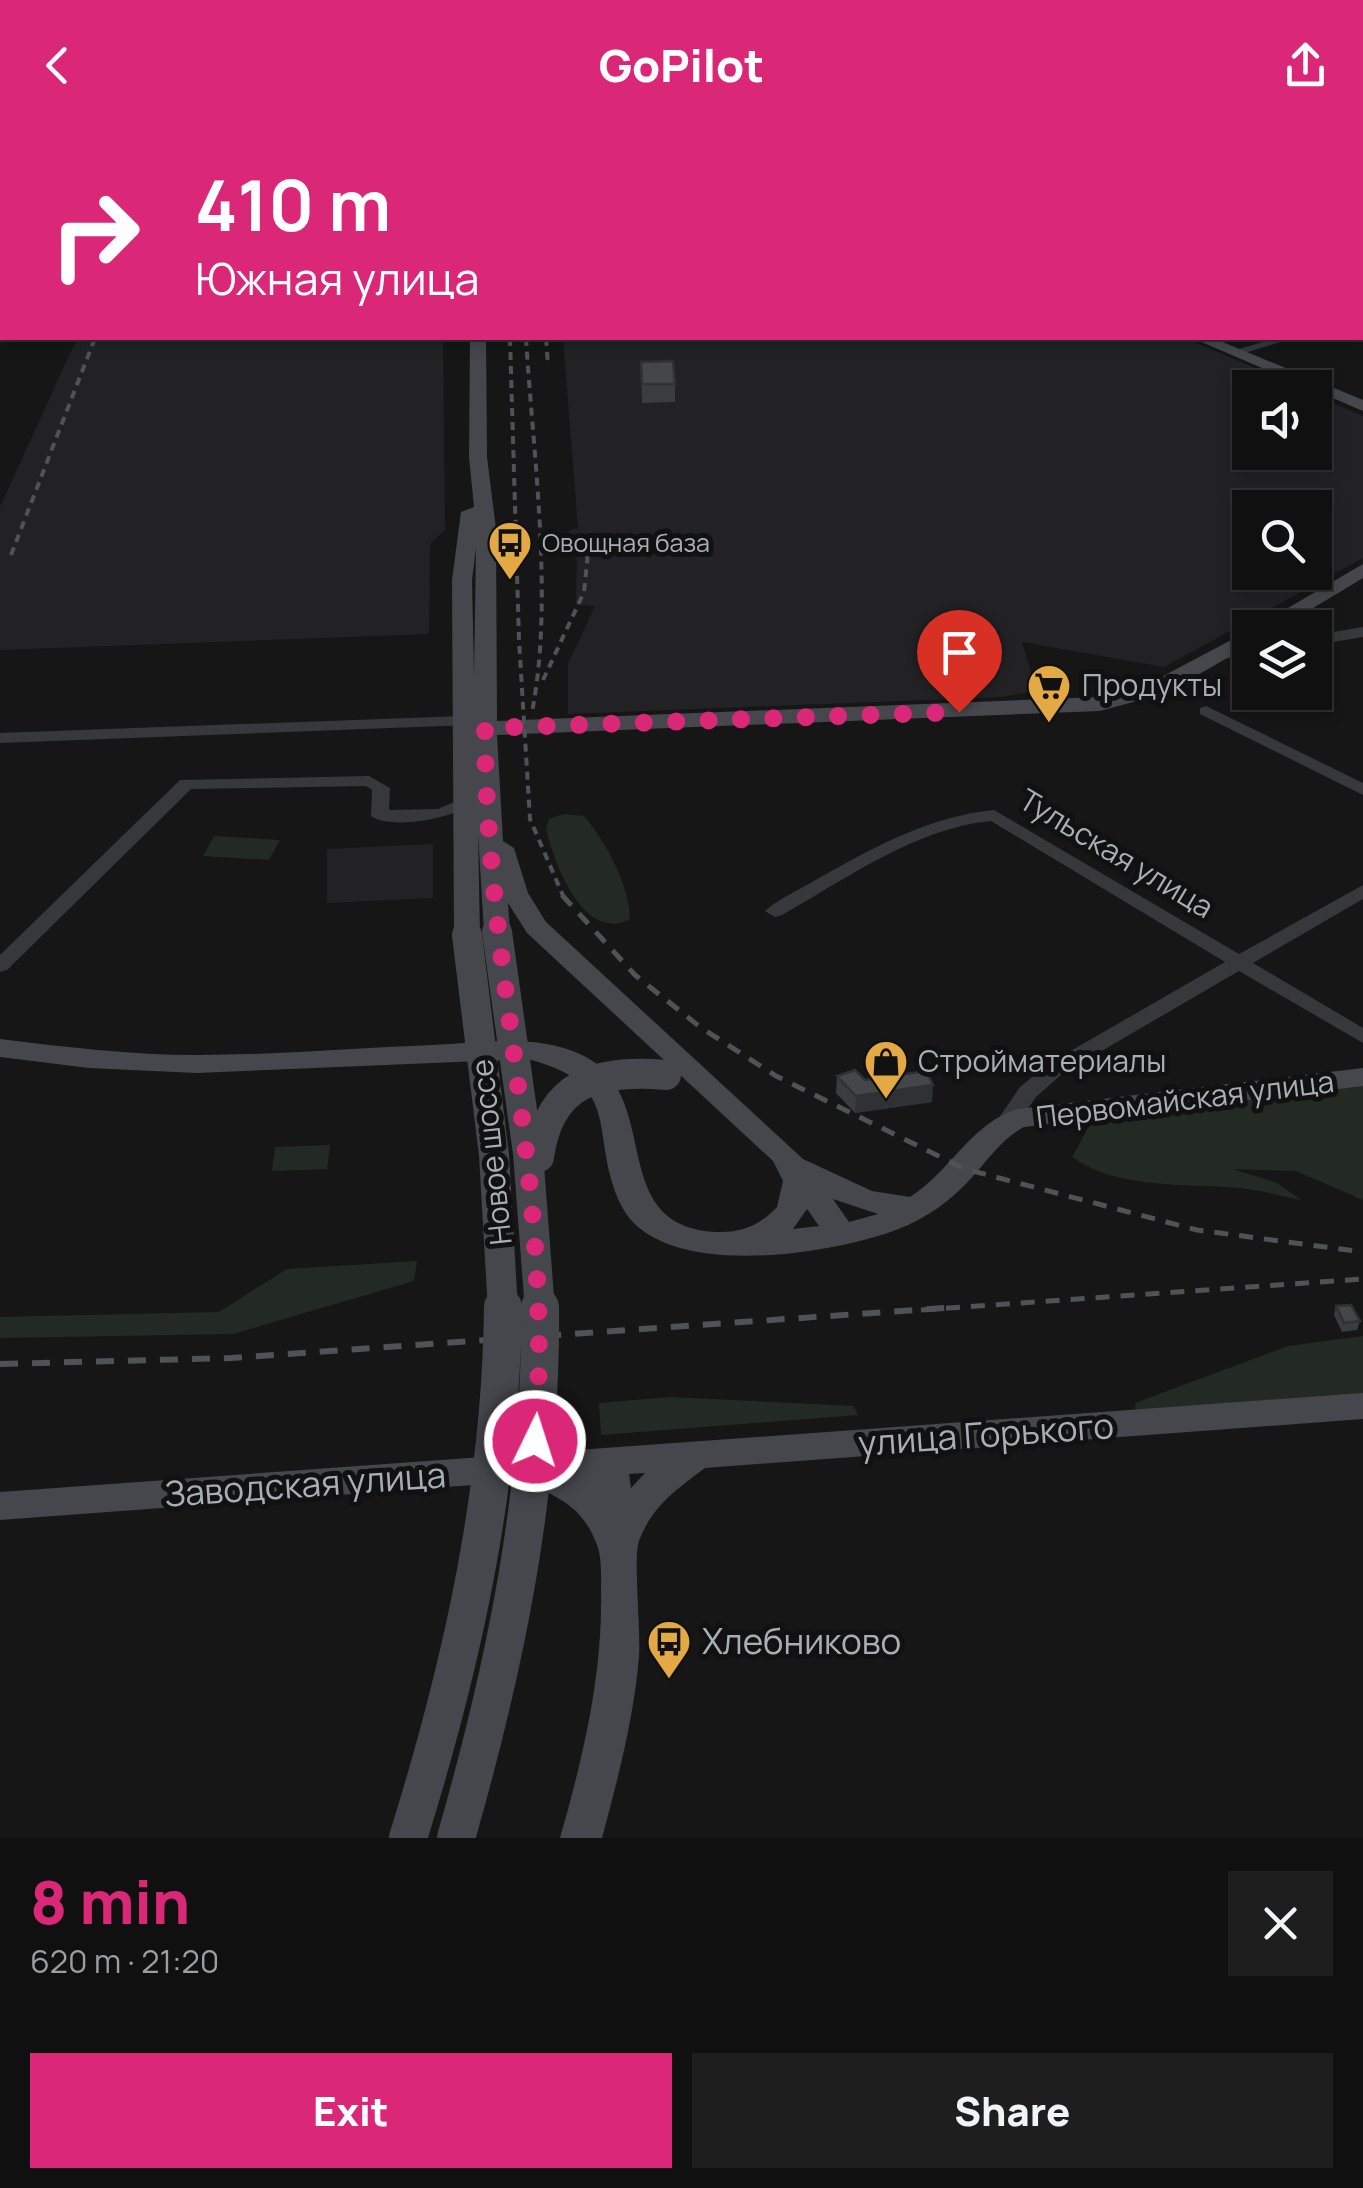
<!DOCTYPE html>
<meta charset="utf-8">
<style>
:root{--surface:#101011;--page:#1e1e1f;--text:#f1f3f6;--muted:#9c9d9f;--line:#303031;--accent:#db2777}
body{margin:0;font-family:Manrope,sans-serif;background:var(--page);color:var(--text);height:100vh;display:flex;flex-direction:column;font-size:38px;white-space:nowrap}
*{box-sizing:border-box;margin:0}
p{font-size:32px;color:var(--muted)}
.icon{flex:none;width:55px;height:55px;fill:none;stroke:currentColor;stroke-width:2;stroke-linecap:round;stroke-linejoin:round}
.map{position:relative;height:1708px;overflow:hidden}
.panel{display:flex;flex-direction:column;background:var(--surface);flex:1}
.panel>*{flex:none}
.guide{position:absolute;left:0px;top:0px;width:1365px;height:210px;box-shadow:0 5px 15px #0003,0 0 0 2px var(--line);background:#db2777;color:#fff;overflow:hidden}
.buttons{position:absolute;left:1232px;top:240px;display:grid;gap:20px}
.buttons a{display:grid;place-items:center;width:100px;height:100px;border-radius:0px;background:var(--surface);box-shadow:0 5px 15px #0003,0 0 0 2px var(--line);font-size:50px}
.pin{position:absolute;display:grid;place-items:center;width:85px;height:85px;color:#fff;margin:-102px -42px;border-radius:50% 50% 50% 0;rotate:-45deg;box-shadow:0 0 10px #0007}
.pin .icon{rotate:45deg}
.me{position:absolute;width:110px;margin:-55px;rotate:4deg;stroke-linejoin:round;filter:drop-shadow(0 0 8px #0008)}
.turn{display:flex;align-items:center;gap:35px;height:210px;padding:0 30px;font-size:45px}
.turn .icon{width:130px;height:130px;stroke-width:2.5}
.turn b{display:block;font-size:70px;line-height:85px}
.round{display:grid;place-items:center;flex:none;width:105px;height:105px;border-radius:0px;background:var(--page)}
.head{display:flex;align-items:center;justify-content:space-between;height:170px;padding:0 30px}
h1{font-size:60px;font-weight:800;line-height:75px;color:var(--accent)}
.primary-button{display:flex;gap:20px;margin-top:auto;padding:20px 30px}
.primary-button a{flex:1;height:115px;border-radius:0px;background:var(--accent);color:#fff;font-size:40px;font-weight:800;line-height:115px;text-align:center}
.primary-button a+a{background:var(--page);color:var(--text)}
header{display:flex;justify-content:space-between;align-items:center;height:130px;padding:0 30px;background:var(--accent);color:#fff;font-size:45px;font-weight:800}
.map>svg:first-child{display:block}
</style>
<header><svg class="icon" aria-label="back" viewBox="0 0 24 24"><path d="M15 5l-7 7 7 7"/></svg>GoPilot<svg class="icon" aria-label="share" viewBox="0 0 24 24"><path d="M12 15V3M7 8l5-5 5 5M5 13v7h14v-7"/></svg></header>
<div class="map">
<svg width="1363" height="1708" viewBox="0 0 1363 1708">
<rect width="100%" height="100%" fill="#161617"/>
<g fill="#222224" fill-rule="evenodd">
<path d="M376 0H728L736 2H368Z"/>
<path d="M77 208H443L445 400 430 414 429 504 0 520V377Z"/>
<path d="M563 208H1185L1299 257 1250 258V322H1315V265L1363 286V428L1164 537 1022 512 1035 555 1025 563 1002 567 568 584V534L595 476 576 475 577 418 569 417V400L578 398ZM1250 378H1315V442H1250Z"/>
<path d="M433 714V768L327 773V719Z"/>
</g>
<g fill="#222a23">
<path d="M563 684 584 686C606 712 629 755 630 789 584 814 554 733 546 699L549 689Z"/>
<path d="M214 706 280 710 269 730 203 726Z"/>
<path d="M1363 954V1070L1296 1041 1233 1039 1277 1053 1301 1070C1281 1066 1260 1060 1239 1058 1186 1053 1118 1060 1072 1027L1092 991 1210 972Z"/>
<path d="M330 1015 327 1039 272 1041 275 1017Z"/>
<path d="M417 1131 414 1151 233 1204 0 1208V1187L219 1182 287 1139Z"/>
<path d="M1363 1206V1267L1136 1284 1135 1273 1288 1216Z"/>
<path d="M669 1267 854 1276 858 1285 601 1305 599 1273Z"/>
</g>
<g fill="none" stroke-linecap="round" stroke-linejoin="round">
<g fill="#37383c" fill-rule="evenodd">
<rect x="1362" y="42" width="1" height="6"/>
<rect x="1362" y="106" width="1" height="6"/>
<rect x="1362" y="184" width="1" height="6"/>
<path d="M1276 208H1293L1235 226 1229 222Z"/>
<path d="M1363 497V507L1315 515V505Z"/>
<path d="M1250 516V526L1219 529 1211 524 1219 519Z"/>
<path d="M1206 576 1363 653V665L1200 584V578Z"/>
<path d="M463 586 469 587V595L0 613V603Z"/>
<path d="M369 646 390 658 389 680 438 679 463 668 472 673C454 689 390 700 371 686L372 660 366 656 191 659 7 840 0 842V825L180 650Z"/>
<path d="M994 680 1239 824 1363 755V769L1253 833 1363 898V913L1239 841 1062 944 1036 967 1015 997H999L996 992 1020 957 1048 934 1225 832 991 691C916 698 846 749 782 785L775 787 765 781C778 769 797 761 812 752 869 720 928 686 994 680Z"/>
</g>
<g fill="#45474c" fill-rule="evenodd">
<path d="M279 0H295L296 2H281Z"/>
<path d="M734 0H752L753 2H736Z"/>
<rect x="0" y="19" width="2" height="8"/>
<path d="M470 208H486L487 327 496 399 497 591 1099 567 1150 553 1250 500V515L1166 563 1100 581 497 605 503 711 514 718 528 763 546 792 803 1029 872 1061 910 1067C950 1042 972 992 1018 979L1363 938V956L1024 997C1004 1007 989 1028 975 1044 952 1070 928 1088 896 1100 833 1124 659 1153 621 1075 587 1004 627 955 528 929L197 943 89 938 0 927V909C65 917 131 925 197 925 275 925 354 918 432 915 480 913 537 903 582 925 666 965 603 1097 717 1102 742 1103 760 1095 777 1077L783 1051 773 1031 527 803 508 773 510 802 506 808H488L484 802 478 703 480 805 467 813 454 805 452 450 461 382 474 377 469 327ZM476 418 474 546 472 450ZM833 1069 878 1084 849 1092ZM807 1079 819 1096 793 1099Z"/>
<path d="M1192 208H1213L1363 270V281Z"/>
<path d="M1363 434V448L1280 498H1254Z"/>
<path d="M1363 1263V1289L705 1338C677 1359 652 1376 639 1411 633 1427 641 1501 639 1526 634 1588 618 1648 602 1708H560C583 1627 603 1545 601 1460 601 1446 602 1428 597 1415 582 1375 559 1369 526 1351L0 1390V1362ZM645 1343 631 1358 629 1344Z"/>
</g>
<g stroke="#505257" stroke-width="2.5" stroke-dasharray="6 5" stroke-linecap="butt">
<path d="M314 0 319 2"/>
<path d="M336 0 344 2"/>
<path d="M367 0 376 2"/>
</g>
<g stroke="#505257" stroke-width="4" stroke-dasharray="8 6" stroke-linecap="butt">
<path d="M510 208 519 510 530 689 564 768"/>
<path d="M526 208C533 324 554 470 532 582"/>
<path d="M546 208 548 236"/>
<path d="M11 425 95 208"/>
<path d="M543 550 584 462 590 404"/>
</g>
<g stroke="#505257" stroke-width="5" stroke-dasharray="14 11" stroke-linecap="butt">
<path d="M562 765 635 845 700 897 776 946 965 1039 1197 1100 1363 1122"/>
<path d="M921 1180 1363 1149"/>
</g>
<path stroke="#505257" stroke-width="6" stroke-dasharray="18 14" stroke-linecap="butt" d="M0 1234 231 1228 957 1177"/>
<g stroke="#45474c" stroke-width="30">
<path d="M497 802 528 1023 540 1180"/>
<path d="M467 805 494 1025 503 1180"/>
<path d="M539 1027C549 952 598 939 666 945"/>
</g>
<g stroke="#45474c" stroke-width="38">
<path d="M408 1708C462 1535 501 1360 503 1177"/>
<path d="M456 1708C506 1534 542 1359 540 1177"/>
</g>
</g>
<g fill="#3b3c40">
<path d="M641 232 675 254V272L642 273Z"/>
<path d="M837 946 865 950 932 972 855 983 836 963Z"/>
<path d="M1336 1176 1360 1191 1357 1200 1342 1202 1334 1185Z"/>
</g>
<path fill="#303134" d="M933 955 932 972 855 983 856 966Z"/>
<g fill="#45464a" stroke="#303134" stroke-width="2.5">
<path d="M673 231 675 254H642L641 232Z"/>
<path d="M855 940 865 950 926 941 933 955 856 966 837 946Z"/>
<path d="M1351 1175 1360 1191 1344 1193 1336 1176Z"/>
</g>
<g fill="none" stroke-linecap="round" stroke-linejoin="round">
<path stroke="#db2777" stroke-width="18" stroke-dasharray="0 32.4" d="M535 1311C556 1071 485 838 485 598L959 582"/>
</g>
<defs>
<symbol id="bus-pin" viewBox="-11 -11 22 30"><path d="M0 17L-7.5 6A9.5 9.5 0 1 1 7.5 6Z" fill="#e2a944" stroke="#111112"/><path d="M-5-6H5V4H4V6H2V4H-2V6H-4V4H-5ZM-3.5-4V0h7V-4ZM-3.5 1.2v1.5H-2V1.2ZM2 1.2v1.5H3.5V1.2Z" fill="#111"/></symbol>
<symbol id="supermarket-pin" viewBox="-11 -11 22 30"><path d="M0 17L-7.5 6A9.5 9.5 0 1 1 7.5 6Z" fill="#e2a944" stroke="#111112"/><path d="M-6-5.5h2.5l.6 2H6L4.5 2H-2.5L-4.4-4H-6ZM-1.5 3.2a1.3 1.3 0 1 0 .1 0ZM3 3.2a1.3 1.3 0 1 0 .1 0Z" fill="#111"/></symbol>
<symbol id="shop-pin" viewBox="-11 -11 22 30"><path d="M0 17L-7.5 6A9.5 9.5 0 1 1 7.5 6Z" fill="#e2a944" stroke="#111112"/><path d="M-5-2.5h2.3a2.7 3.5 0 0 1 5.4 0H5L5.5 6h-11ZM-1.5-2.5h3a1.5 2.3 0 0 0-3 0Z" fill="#111"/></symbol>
</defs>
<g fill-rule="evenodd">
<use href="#bus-pin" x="485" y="388" width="50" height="68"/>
<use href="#supermarket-pin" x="1024" y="531" width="50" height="68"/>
<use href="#shop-pin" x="861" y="907" width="50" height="68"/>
<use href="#bus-pin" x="644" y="1487" width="50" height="68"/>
</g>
<g text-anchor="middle" stroke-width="10" stroke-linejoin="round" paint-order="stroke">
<g font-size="25" fill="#a9adb6" stroke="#111112" text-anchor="start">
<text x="542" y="422">Овощная база</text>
</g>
<g font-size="30" fill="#a9adb6" stroke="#111112" text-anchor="start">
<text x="1082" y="566">Продукты</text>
<text x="918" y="942">Стройматериалы</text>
</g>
<g font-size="30" fill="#a9adb6" stroke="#111112">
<text transform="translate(1116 724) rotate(31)" y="10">Тульская улица</text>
<text transform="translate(1185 970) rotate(-7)" y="10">Первомайская улица</text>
<text transform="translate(492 1022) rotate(-96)" y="10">Новое шоссе</text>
</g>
<g font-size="35" fill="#a9adb6" stroke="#111112">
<text transform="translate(986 1305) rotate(-4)" y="12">улица Горького</text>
<text transform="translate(305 1355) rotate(-4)" y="12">Заводская улица</text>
</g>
<g font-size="35" fill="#a9adb6" stroke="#111112" text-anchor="start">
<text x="702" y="1524">Хлебниково</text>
</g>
</g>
</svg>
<div class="buttons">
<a><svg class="icon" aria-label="sound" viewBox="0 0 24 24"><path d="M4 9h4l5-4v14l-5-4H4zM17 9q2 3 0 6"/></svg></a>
<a><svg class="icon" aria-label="search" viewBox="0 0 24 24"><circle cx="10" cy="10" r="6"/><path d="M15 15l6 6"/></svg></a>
<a><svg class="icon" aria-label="layers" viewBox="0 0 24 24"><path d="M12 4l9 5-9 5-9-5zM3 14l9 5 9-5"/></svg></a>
</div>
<div class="pin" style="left:959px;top:582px;background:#d93025"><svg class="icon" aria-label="arrive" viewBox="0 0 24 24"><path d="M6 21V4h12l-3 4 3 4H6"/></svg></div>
<svg class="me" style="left:535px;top:1311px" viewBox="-20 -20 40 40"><circle r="17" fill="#db2777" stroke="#fff" stroke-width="3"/><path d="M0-11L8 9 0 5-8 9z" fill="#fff"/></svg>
<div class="guide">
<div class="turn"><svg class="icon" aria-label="right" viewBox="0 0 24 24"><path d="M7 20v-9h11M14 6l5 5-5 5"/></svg><div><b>410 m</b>Южная улица</div></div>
</div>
</div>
<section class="panel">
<div class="head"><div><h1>8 min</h1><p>620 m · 21:20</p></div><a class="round"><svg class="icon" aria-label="close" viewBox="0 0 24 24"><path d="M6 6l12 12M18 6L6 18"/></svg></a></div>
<div class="primary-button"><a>Exit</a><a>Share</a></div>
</section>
